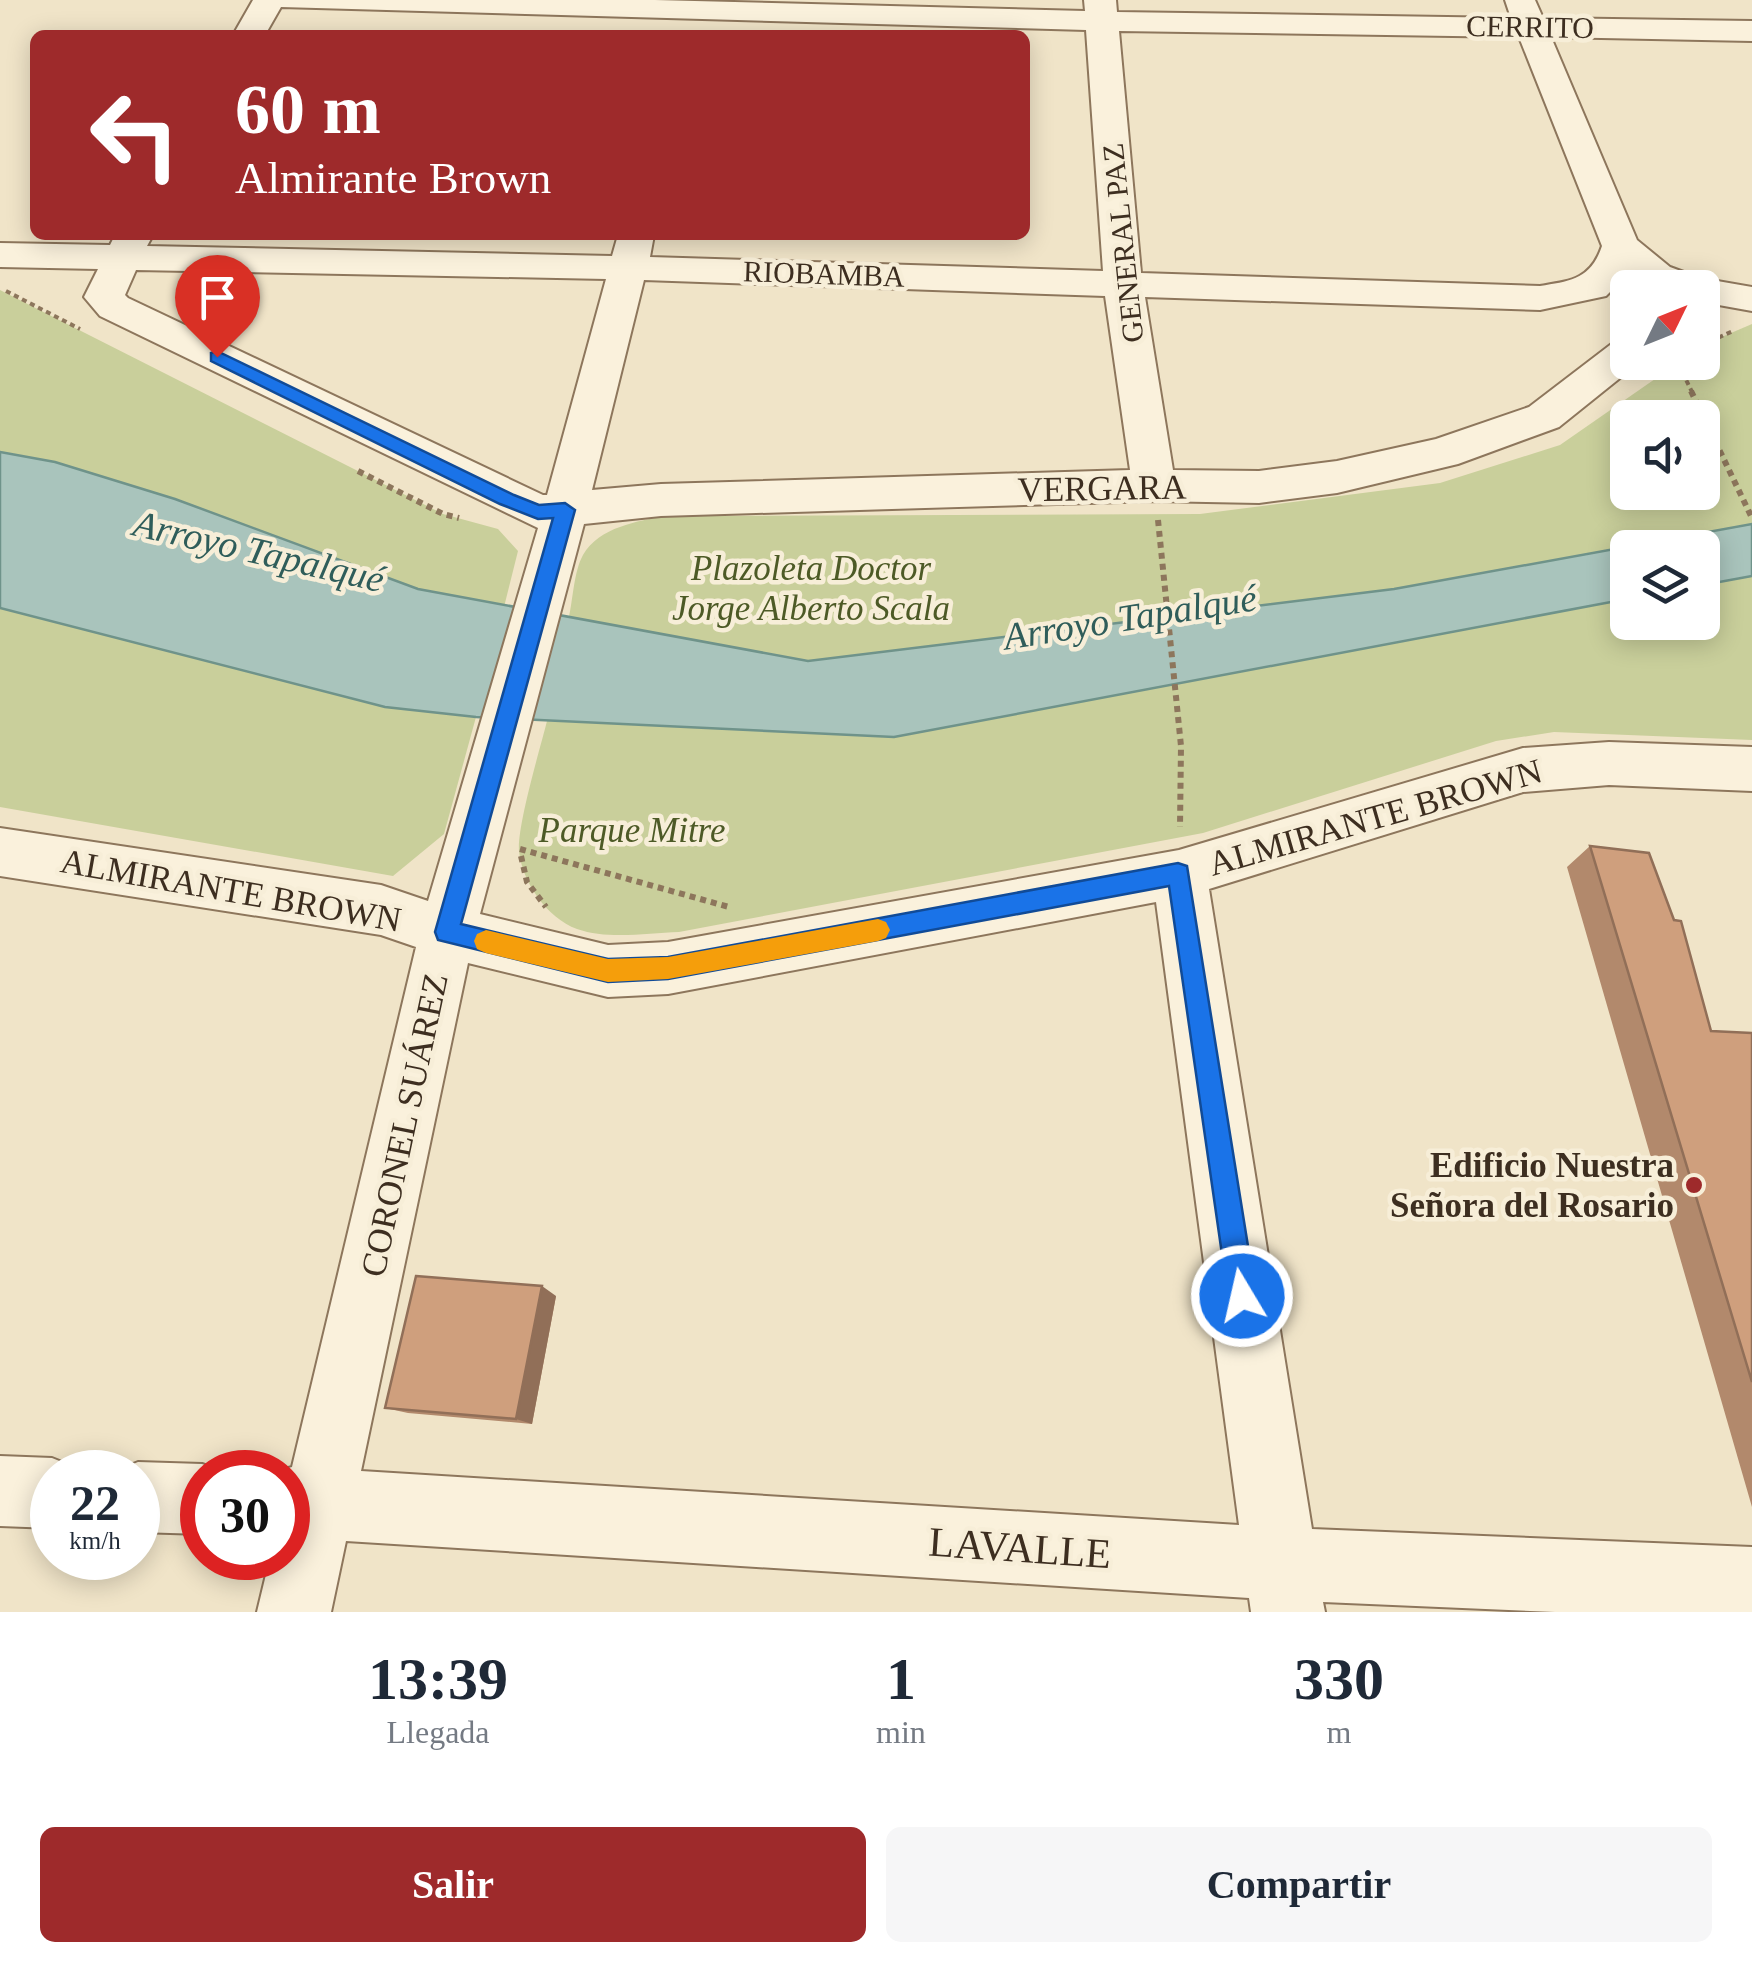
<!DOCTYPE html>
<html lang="es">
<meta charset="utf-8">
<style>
:root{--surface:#fff;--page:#f6f6f7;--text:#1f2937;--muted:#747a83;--accent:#9e2a2b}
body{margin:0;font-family:Georgia,serif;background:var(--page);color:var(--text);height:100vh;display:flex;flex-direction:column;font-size:38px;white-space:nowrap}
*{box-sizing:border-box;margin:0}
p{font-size:32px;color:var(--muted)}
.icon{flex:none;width:55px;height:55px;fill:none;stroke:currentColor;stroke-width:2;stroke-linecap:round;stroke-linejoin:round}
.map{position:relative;height:1612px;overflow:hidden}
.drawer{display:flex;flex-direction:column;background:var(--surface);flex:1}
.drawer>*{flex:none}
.banner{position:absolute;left:30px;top:30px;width:1000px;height:210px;border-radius:15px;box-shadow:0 5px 25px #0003;background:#9e2a2b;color:#fff;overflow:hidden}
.needle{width:65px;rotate:47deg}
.controls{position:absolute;left:1610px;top:270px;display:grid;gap:20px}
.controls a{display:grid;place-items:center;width:110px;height:110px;border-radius:15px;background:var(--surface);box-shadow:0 5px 25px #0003;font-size:50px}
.speed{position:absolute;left:30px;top:1450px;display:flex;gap:20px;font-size:50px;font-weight:700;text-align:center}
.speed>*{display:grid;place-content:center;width:130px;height:130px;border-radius:50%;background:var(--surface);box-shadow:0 5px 25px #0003;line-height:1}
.speed small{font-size:25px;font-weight:400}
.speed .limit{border:15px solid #d22;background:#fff;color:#111}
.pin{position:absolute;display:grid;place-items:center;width:85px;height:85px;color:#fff;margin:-102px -42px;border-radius:50% 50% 50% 0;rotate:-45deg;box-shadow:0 0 10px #0007}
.pin .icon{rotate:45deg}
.me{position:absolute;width:110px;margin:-55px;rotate:351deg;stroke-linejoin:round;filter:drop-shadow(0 0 8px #0008)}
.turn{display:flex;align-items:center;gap:35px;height:210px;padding:0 40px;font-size:45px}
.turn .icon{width:130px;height:130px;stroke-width:2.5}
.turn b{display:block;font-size:70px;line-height:85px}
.eta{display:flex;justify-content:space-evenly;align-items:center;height:170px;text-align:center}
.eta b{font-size:60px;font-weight:600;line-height:70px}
.button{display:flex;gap:20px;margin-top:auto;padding:20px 40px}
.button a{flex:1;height:115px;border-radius:15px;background:var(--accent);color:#fff;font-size:40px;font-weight:600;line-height:115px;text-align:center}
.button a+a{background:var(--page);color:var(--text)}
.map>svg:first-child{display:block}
</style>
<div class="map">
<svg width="1752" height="1612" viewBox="0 0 1752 1612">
<rect width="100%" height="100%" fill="#f0e4c8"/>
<g fill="#c9cf9b" fill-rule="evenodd">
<path d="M0 290 443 514 498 529 518 551 504 607C474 601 443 597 414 587 276 542 144 479 0 452Z"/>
<path d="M1752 324V524L1394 589 808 661 569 617C573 599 574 571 583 555 599 527 638 521 666 516L1200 514 1440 483 1560 445 1678 363 1702 362 1703 345ZM1628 418H1702V492H1628Z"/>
<path d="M1752 576V740L1554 732 1496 741 1203 833 679 932C647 933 608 940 577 929 547 918 522 882 519 851 517 826 540 749 547 721L894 737 1627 599 1628 622H1702L1703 585Z"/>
<path d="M0 608 385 707 476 717 444 834 393 876 0 807Z"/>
</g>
<path fill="#a9c4bc" stroke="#6f938a" stroke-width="2.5" d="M0 452 55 462 175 499 418 589 808 661 1394 589 1752 524V576L1703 585 1702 548H1628L1627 599 894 737 476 717 385 707 0 608Z"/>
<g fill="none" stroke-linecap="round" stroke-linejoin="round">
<defs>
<g id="minor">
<path d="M253 0H655L1085 11 1084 0H1116L1117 12 1511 18 1505 0H1535L1543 18 1752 21V41L1551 37 1637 240 1670 267 1700 278 1752 287V311L1702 302V288H1651L1629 273 1606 296 1540 310 1145 297 1173 470 1259 471 1337 461 1436 439 1529 407 1614 342 1628 338V362H1640L1559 427 1458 464 1337 493 1259 503 1154 501 661 516 584 524 480 914 608 945 668 942 1179 850 1523 748 1609 742 1752 747V791L1609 785 1523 792 1209 889 1312 1529 1752 1547V1612H1555L1323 1602 1325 1612H1251L1249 1598 346 1541 331 1612H257L270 1558H288V1472H274L292 1467 416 947 381 935 0 876V828L381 885 428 901 538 528 100 316 84 297 98 269 0 267V243L110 245 115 235H153L147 246 612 256 618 235H654L650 257 1103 271 1086 30 281 7 265 35H233ZM1119 31 1519 37 1602 246C1591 279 1571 281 1540 286L1141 273ZM136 270 606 279 547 495H543L128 298 125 295ZM644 280 1105 296 1130 470 661 484 592 490ZM1156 902 1239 1525 361 1471 468 963 608 997 668 994Z"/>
<path d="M0 1456 52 1458 77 1468 79 1472H52V1528L0 1526Z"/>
<path d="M138 1462 202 1464 224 1472H202V1534L138 1532V1472H113Z"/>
</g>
</defs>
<use href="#minor" stroke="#8d765c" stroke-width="4"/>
<g stroke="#8d765c" stroke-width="4" stroke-dasharray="5 4" stroke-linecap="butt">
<path d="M6 291 80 329"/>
<path d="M1702 345 1733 331"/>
<path d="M1657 378 1678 363 1693 394"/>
</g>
<g stroke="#8d765c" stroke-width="6" stroke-dasharray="6 5" stroke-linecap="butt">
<path d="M1691 391 1752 518"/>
<path d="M358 471 443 514 459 518"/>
<path d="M1158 520 1181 746 1180 827"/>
<path d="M520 849 729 907"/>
<path d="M521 856 527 882 546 907"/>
</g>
<use href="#minor" fill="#faf1dc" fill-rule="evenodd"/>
</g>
<g fill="#b2896c">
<path d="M1590 846 1711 1031 1752 1033V1507L1567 867Z"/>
<path d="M556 1296 532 1424 408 1413 385 1408Z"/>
</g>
<path fill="#916f58" d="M542 1286 556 1296 532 1424 516 1419Z"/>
<g fill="#cf9f7d" stroke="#916f58" stroke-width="2.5">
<path d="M1590 846 1649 853 1674 920 1681 921 1711 1031 1752 1033V1382Z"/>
<path d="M416 1276 542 1286 516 1419 385 1408Z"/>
</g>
<path fill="#1a73e8" stroke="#114b97" stroke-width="2.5" d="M217 351 514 495 539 505 565 503 575 510 461 924 608 959 668 957 1178 863 1187 866 1256 1296 1252 1306 1242 1310 1232 1306 1228 1296 1169 886 668 979 608 982 438 940 435 932 553 518 538 519 500 504 211 361V353Z"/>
<path fill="#f59e0b" d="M878 919 886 922 890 930 886 938 878 941 668 979 608 982 486 953 477 949 474 941 477 934 486 930 608 959 668 957Z"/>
<circle fill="#9e2a2b" stroke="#f7eed8" stroke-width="4" cx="1694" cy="1185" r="10"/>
<g text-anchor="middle" stroke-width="9" stroke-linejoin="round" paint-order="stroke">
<g font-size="30" fill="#3d2e20" stroke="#f7eed8">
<text transform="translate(1530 27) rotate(1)" y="10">CERRITO</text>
<text transform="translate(1123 243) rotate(-96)" y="10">GENERAL PAZ</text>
<text transform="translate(824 274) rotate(2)" y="10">RIOBAMBA</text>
</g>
<g font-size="35" fill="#3d2e20" stroke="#f7eed8">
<text transform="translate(1102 488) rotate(-1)" y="12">VERGARA</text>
<text transform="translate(1375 817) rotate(-16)" y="12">ALMIRANTE BROWN</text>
<text transform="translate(231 890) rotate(10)" y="12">ALMIRANTE BROWN</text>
<text transform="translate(404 1125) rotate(-78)" y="12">CORONEL SUÁREZ</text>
</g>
<g font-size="35" font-style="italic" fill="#4d5a26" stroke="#f7eed8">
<text x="811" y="580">Plazoleta Doctor<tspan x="811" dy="40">Jorge Alberto Scala</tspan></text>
<text x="632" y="842">Parque Mitre</text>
</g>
<g font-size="35" font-weight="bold" fill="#3d2e20" stroke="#f7eed8" text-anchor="end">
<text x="1674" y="1177">Edificio Nuestra<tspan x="1674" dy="40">Señora del Rosario</tspan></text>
</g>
<g font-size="38" font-style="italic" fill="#2f5d5a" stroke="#f7eed8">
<text transform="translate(259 551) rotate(13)" y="13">Arroyo Tapalqué</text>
<text transform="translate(1130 617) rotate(-9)" y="13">Arroyo Tapalqué</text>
</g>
<g font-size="42" fill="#3d2e20" stroke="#f7eed8">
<text transform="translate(1020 1547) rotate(4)" y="15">LAVALLE</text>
</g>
</g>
</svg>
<div class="controls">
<a><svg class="needle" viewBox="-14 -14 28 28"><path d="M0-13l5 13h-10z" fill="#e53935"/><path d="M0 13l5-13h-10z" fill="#747a83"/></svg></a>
<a><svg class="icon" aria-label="sound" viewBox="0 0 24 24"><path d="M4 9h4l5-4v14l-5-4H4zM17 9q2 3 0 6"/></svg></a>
<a><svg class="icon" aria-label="layers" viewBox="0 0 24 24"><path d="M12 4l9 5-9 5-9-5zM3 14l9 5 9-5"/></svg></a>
</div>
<div class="speed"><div>22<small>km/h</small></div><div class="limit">30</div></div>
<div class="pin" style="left:217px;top:357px;background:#d93025"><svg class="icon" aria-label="arrive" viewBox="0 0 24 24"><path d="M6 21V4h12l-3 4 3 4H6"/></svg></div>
<svg class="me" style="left:1242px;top:1296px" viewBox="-20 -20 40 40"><circle r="17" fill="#1a73e8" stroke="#fff" stroke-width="3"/><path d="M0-11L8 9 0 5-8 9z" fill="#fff"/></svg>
<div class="banner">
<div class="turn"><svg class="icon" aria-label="left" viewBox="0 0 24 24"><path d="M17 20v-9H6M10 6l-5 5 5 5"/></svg><div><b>60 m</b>Almirante Brown</div></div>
</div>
</div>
<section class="drawer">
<div class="eta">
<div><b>13:39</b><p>Llegada</p></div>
<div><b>1</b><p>min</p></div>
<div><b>330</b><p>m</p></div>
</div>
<div class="button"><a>Salir</a><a>Compartir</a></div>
</section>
